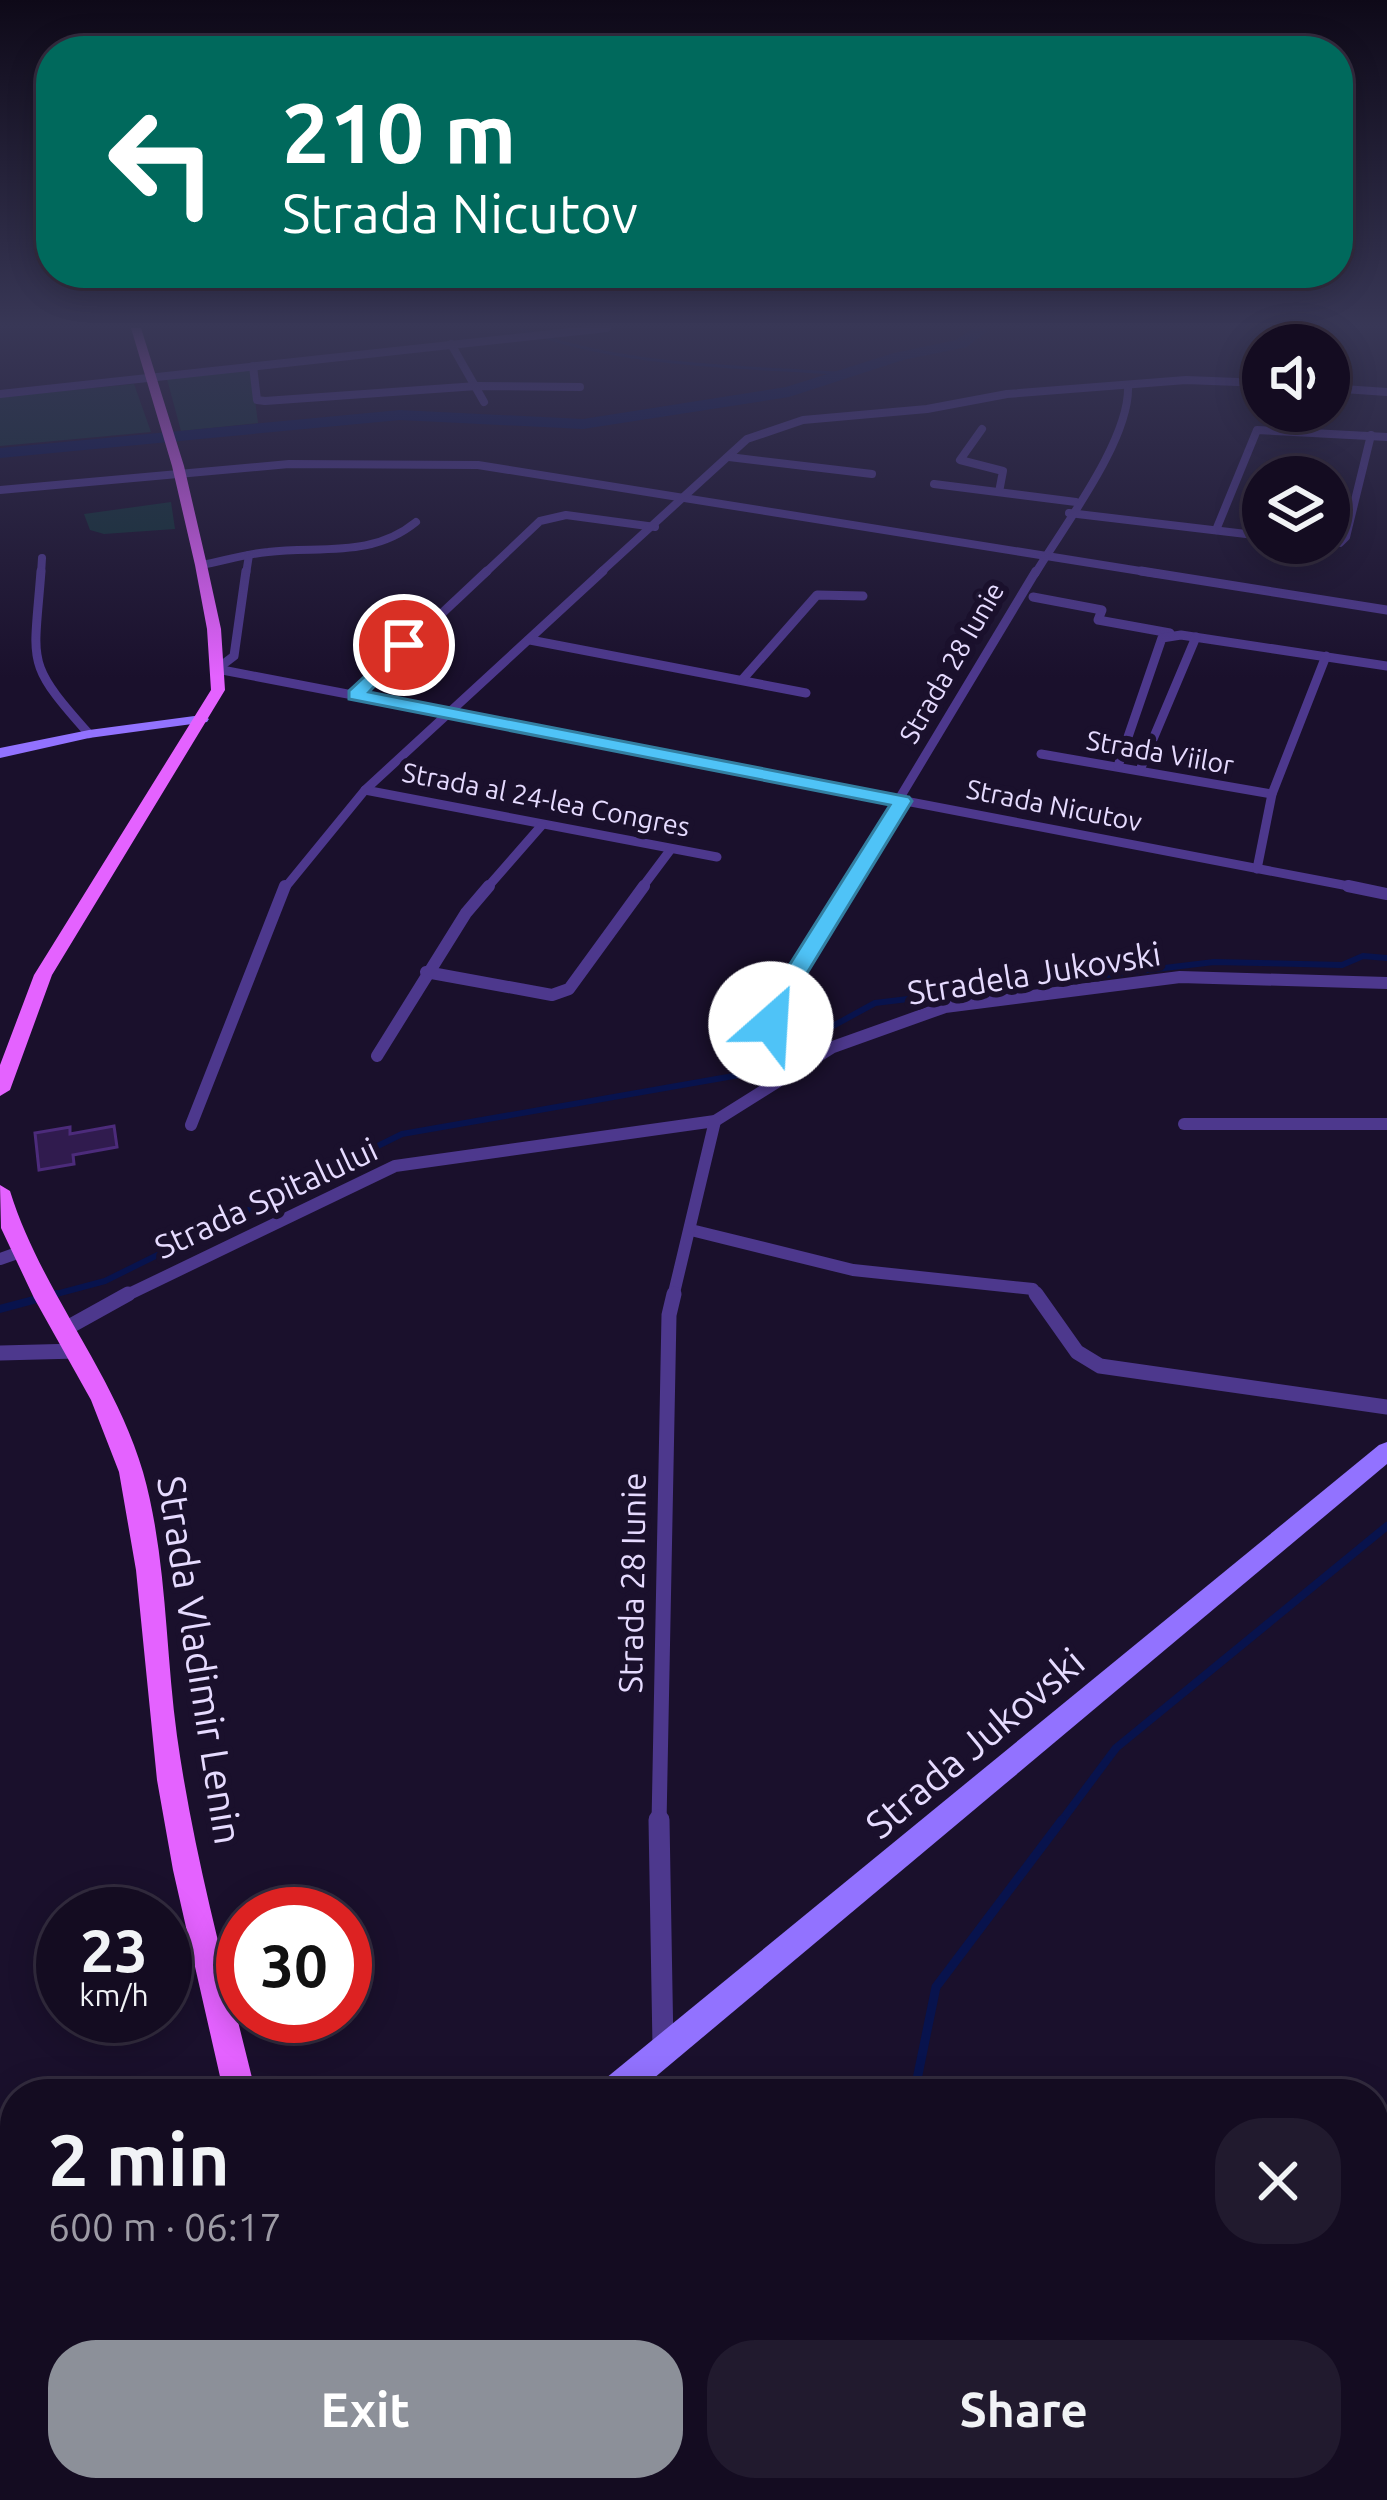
<!DOCTYPE html>
<meta charset="utf-8">
<style>
:root{--surface:#140c21;--page:#211a2e;--text:#f1f3f6;--muted:#9d9ba5;--line:#332c3f;--accent:#8c9099}
body{margin:0;font-family:Ubuntu,sans-serif;background:var(--page);color:var(--text);height:100vh;display:flex;flex-direction:column;font-size:45px;white-space:nowrap}
*{box-sizing:border-box;margin:0}
p{font-size:39px;color:var(--muted)}
.icon{flex:none;width:66px;height:66px;fill:none;stroke:currentColor;stroke-width:2;stroke-linecap:round;stroke-linejoin:round}
.map{position:relative;flex:1;overflow:hidden}
.panel{position:absolute;left:0px;top:2079px;width:1389px;height:423px;display:flex;flex-direction:column;background:var(--surface);border-radius:48px 48px 0 0;box-shadow:0 6px 30px #0003,0 0 0 3px var(--line)}
.panel>*{flex:none}
.top-card{position:absolute;left:36px;top:36px;width:1317px;height:252px;border-radius:48px;box-shadow:0 6px 30px #0003,0 0 0 3px var(--line);background:#00695c;color:#fff;overflow:hidden}
.fabs{position:absolute;left:1242px;top:324px;display:grid;gap:24px}
.fabs a{display:grid;place-items:center;width:108px;height:108px;border-radius:50%;background:var(--surface);box-shadow:0 6px 30px #0003,0 0 0 3px var(--line);font-size:60px}
.speed{position:absolute;left:36px;top:1887px;display:flex;gap:24px;font-size:60px;font-weight:700;text-align:center}
.speed>*{display:grid;place-content:center;width:156px;height:156px;border-radius:50%;background:var(--surface);box-shadow:0 6px 30px #0003,0 0 0 3px var(--line);line-height:1}
.speed small{font-size:30px;font-weight:400}
.speed .limit{border:18px solid #d22;background:#fff;color:#111}
.pin{position:absolute;display:grid;place-items:center;width:102px;height:102px;color:#fff;margin:-51px;border:6px solid #fff;border-radius:50%;box-shadow:0 3px 12px #0007}
.me{position:absolute;width:132px;margin:-66px;rotate:26deg;stroke-linejoin:round;filter:drop-shadow(0 0 9px #0008)}
.turn{display:flex;align-items:center;gap:42px;height:252px;padding:0 48px;font-size:54px}
.turn .icon{width:156px;height:156px;stroke-width:2.5}
.turn b{display:block;font-size:84px;line-height:102px}
.round{display:grid;place-items:center;flex:none;width:126px;height:126px;border-radius:48px;background:var(--page)}
.summary{display:flex;align-items:center;justify-content:space-between;height:204px;padding:0 48px}
h1{font-size:72px;font-weight:600;line-height:90px}
.cta{display:flex;gap:24px;margin-top:auto;padding:24px 48px}
.cta a{flex:1;height:138px;border-radius:48px;background:var(--accent);color:#fff;font-size:48px;font-weight:600;line-height:138px;text-align:center}
.cta a+a{background:var(--page);color:var(--text)}
.map>svg:first-child{display:block}
</style>
<div class="map">
<svg width="1387" height="2500" viewBox="0 0 1387 2500">
<rect width="100%" height="100%" fill="#1a102c"/>
<g fill="#123036">
<path d="M251 370 258 423 181 431 167 379Z"/>
<path d="M134 384 151 432 0 446V397Z"/>
<path d="M171 502 175 529 104 534 90 530 84 514Z"/>
</g>
<g fill="none" stroke-linecap="round" stroke-linejoin="round">
<path stroke="#08134d" stroke-width="3" d="M518 328C622 368 740 366 850 374"/>
<path stroke="#08134d" stroke-width="6" d="M45 1297 105 1281 402 1134 745 1074 875 1003 1214 962 1342 965 1363 956 1387 958"/>
<g stroke="#08134d" stroke-width="8">
<path d="M0 1309 56 1294"/>
<path d="M1060 1823 1116 1748 1387 1526"/>
</g>
<g stroke="#08134d" stroke-width="9">
<path d="M914 2094 936 1987 1062 1820"/>
<path d="M827 2500 830 2487"/>
</g>
<path fill="#08134d" fill-rule="evenodd" d="M973 328H991L967 347 903 360 789 397 583 429 400 420 0 458V448L400 410 583 419 786 387 894 353 956 340Z"/>
</g>
<path fill="#301b4e" stroke="#4c2b7b" stroke-width="3" d="M114 1126 117 1147 73 1155 74 1164 39 1170 35 1133 70 1127V1134Z"/>
<g fill="none" stroke-linecap="round" stroke-linejoin="round">
<g stroke="#4d388d" stroke-width="8">
<path d="M451 344 484 402"/>
<path d="M253 366 257 400 265 401 477 386 580 387"/>
<path d="M1329 388 1387 392"/>
<path d="M0 394 607 328"/>
<path d="M982 429 960 460 1003 471 999 492"/>
<path d="M729 457 872 474"/>
<path d="M934 484 1076 502"/>
<path d="M0 490 289 464 478 465 1159 574"/>
<path d="M1069 513 1263 536"/>
<path d="M1216 530 1257 430 1387 437"/>
<path d="M1325 543H1340L1346 537 1371 435"/>
<path d="M201 565C223 561 245 554 268 552 321 546 372 558 416 522"/>
<path d="M41 574 42 558"/>
<path d="M246 574 249 555"/>
<path d="M484 574 540 521 566 515 655 527"/>
<path d="M599 574 747 439 803 420 927 409 1007 394 1186 380 1263 383"/>
<path d="M1035 574C1063 527 1131 439 1128 385"/>
</g>
<g stroke="#4d388d" stroke-width="9">
<path d="M41 571C34 665 24 661 89 734"/>
<path d="M1141 571 1387 610"/>
<path d="M1033 597 1102 610 1098 620 1170 633"/>
<path d="M530 640 806 693"/>
<path d="M217 669 1364 889"/>
<path d="M217 669 234 656 246 571"/>
<path d="M742 680 817 595 863 596"/>
<path d="M355 695 487 571"/>
<path d="M1041 754 1272 794"/>
<path d="M1118 766 1162 638 1181 635 1387 666"/>
<path d="M1140 770 1196 637"/>
<path d="M365 790 717 857"/>
<path d="M1257 869 1272 794 1326 656"/>
<path d="M284 889 365 790 603 571"/>
<path d="M486 889 542 825"/>
<path d="M641 889 671 849"/>
<path d="M845 889 1036 571"/>
</g>
<g stroke="#4d388d" stroke-width="12">
<path d="M1348 886 1387 894"/>
<path d="M426 972 552 995 569 989 644 886"/>
<path d="M771 1024 786 988 847 886"/>
<path d="M377 1056 466 913 489 886"/>
<path d="M1184 1124H1387"/>
<path d="M191 1125 285 886"/>
<path d="M691 1230 853 1270 1033 1289 1039 1297"/>
<path d="M0 1259 20 1252"/>
<path d="M123 1297 395 1166 715 1121 833 1047 945 1007 1180 977 1387 983"/>
<path d="M673 1297 715 1121"/>
</g>
<g stroke="#4d388d" stroke-width="15">
<path d="M1036 1294 1077 1352 1100 1366 1387 1407"/>
<path d="M65 1329 128 1294"/>
<path d="M0 1353 78 1351"/>
<path d="M659 1823 669 1315 674 1294"/>
</g>
<path stroke="#4d388d" stroke-width="21" d="M659 1820 663 2047"/>
<g fill="#9272ff" fill-rule="evenodd">
<path d="M202 715 209 719 207 722 89 738 0 758V748L89 730Z"/>
<path d="M1387 1442V1464L635 2094H595L600 2083 1379 1445Z"/>
<path d="M138 2487H181L175 2500H132Z"/>
</g>
<g fill="#e462ff" fill-rule="evenodd">
<path d="M131 328H141L184 466 207 565 221 629 225 690 52 975 10 1090 0 1096V1065L34 975 211 690 207 629 195 565 172 466Z"/>
<path d="M0 1185 10 1191C41 1291 114 1372 143 1472 167 1557 165 1648 177 1736 194 1857 227 1975 256 2094H224L173 1870 157 1780 136 1570 119 1472 91 1400 34 1298 1 1228Z"/>
<path d="M310 2487H346L349 2500H313Z"/>
</g>
</g>
<linearGradient id="sky" x2="0" y2="1"><stop stop-color="#0e0918"/><stop offset="0.48" stop-color="#383756"/><stop offset="1" stop-color="#383756" stop-opacity="0"/></linearGradient>
<rect width="1387" height="678" fill="url(#sky)"/>
<path fill="#4fc3f7" stroke="#337fa1" stroke-width="3" d="M404 640 413 645 369 692 909 797 912 801 798 988 779 1029 771 1031 759 1024 775 988 890 805 349 699V691Z"/>
<g text-anchor="middle" stroke-width="12" stroke-linejoin="round" paint-order="stroke">
<g font-size="27" fill="#e6dbff" stroke="#1a102c">
<text transform="translate(952 663) rotate(-60)" y="9">Strada 28 Iunie</text>
<text transform="translate(1160 753) rotate(10)" y="9">Strada Viilor</text>
<text transform="translate(546 800) rotate(11)" y="9">Strada al 24-lea Congres</text>
<text transform="translate(1054 806) rotate(11)" y="9">Strada Nicutov</text>
</g>
<g font-size="33" fill="#e6dbff" stroke="#1a102c">
<text transform="translate(1034 973) rotate(-9)" y="12">Stradela Jukovski</text>
<text transform="translate(266 1198) rotate(-25)" y="12">Strada Spitalului</text>
<text transform="translate(632 1583) rotate(-89)" y="12">Strada 28 Iunie</text>
</g>
<g font-size="39" fill="#e6dbff" stroke="#1a102c">
<text transform="translate(200 1660) rotate(81)" y="14">Strada Vladimir Lenin</text>
<text transform="translate(975 1743) rotate(-40)" y="14">Strada Jukovski</text>
</g>
</g>
</svg>
<div class="fabs">
<a><svg class="icon" aria-label="sound" viewBox="0 0 24 24"><path d="M4 9h4l5-4v14l-5-4H4zM17 9q2 3 0 6"/></svg></a>
<a><svg class="icon" aria-label="layers" viewBox="0 0 24 24"><path d="M12 4l9 5-9 5-9-5zM3 14l9 5 9-5"/></svg></a>
</div>
<div class="speed"><div>23<small>km/h</small></div><div class="limit">30</div></div>
<div class="pin" style="left:404px;top:645px;background:#d93025"><svg class="icon" aria-label="arrive" viewBox="0 0 24 24"><path d="M6 21V4h12l-3 4 3 4H6"/></svg></div>
<svg class="me" style="left:771px;top:1024px" viewBox="-20 -20 40 40"><circle r="19" fill="#fff"/><path d="M0-13L10 11 0 6-10 11z" fill="#4fc3f7"/></svg>
<div class="top-card">
<div class="turn"><svg class="icon" aria-label="left" viewBox="0 0 24 24"><path d="M17 20v-9H6M10 6l-5 5 5 5"/></svg><div><b>210 m</b>Strada Nicutov</div></div>
</div>
<section class="panel">
<div class="summary"><div><h1>2 min</h1><p>600 m · 06:17</p></div><a class="round"><svg class="icon" aria-label="close" viewBox="0 0 24 24"><path d="M6 6l12 12M18 6L6 18"/></svg></a></div>
<div class="cta"><a>Exit</a><a>Share</a></div>
</section>
</div>
